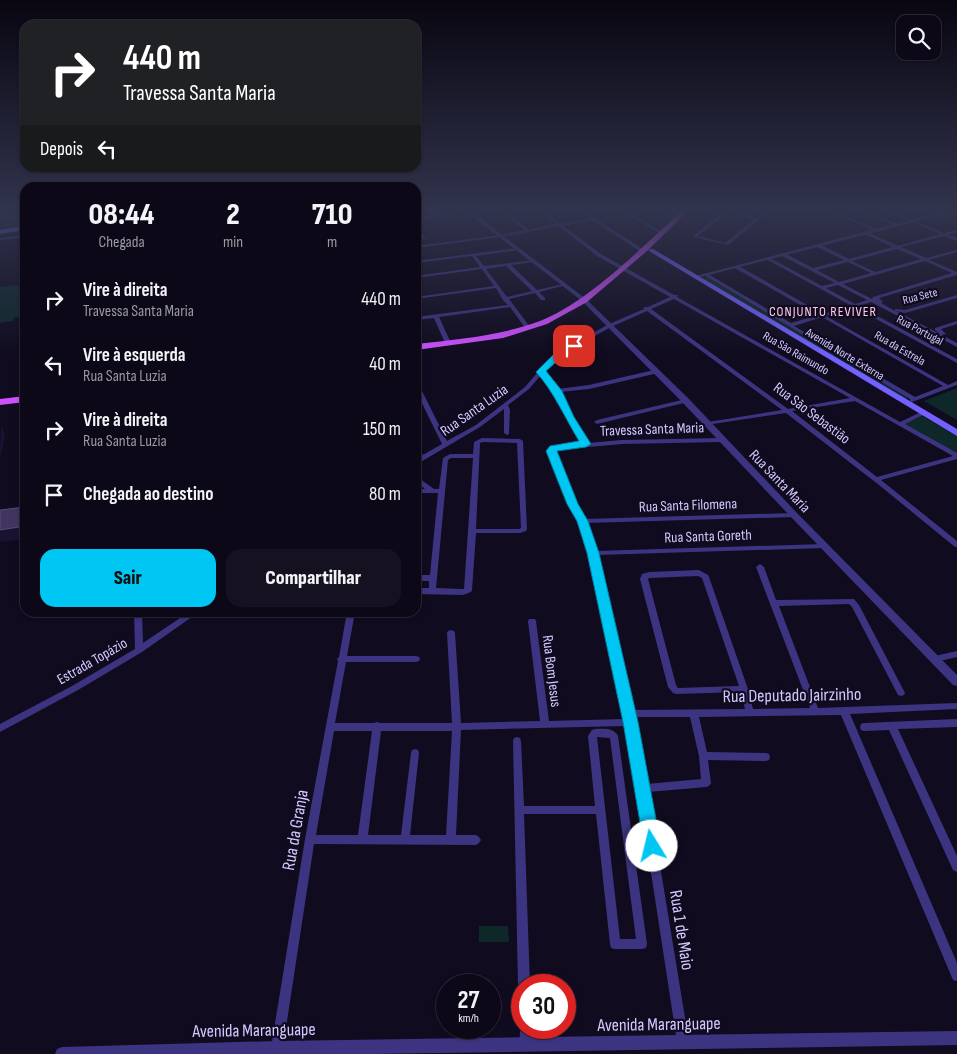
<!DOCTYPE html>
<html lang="pt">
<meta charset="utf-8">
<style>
:root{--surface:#0c0817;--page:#151120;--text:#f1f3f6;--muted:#9a9aa1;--line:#2c2936;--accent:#00c6f4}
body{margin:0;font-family:"Sofia Sans Condensed",sans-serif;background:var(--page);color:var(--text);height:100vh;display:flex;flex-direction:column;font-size:19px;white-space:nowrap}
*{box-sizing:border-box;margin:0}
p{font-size:16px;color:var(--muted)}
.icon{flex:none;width:28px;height:28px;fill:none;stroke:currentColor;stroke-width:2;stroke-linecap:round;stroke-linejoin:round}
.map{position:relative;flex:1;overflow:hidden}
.sheet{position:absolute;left:20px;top:182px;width:401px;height:435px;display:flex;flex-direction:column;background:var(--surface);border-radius:15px;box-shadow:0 1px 4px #0004,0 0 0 1px var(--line)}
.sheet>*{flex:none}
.guide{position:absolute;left:20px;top:20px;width:401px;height:152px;border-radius:15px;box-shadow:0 1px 4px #0004,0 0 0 1px var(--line);background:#202124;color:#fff;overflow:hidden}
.buttons{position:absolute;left:896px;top:15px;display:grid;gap:10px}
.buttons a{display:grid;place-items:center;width:45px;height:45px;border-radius:10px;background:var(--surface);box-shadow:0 1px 4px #0004,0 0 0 1px var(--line);font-size:25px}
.speed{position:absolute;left:436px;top:974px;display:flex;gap:10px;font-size:25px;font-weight:700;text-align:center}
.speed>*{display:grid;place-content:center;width:65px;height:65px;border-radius:50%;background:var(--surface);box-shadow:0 1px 4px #0004,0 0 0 1px var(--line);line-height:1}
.speed small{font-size:12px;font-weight:400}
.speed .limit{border:8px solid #d22;background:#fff;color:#111}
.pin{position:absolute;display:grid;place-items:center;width:42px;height:42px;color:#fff;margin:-21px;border-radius:10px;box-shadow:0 2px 8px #0006}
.me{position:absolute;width:55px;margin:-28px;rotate:351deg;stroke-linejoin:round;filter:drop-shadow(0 0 4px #0008)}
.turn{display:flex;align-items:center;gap:18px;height:105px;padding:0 20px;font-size:22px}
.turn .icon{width:65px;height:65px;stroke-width:2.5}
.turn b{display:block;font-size:35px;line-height:42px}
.then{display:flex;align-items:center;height:48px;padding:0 20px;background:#0003;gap:10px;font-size:19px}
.eta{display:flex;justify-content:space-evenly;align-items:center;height:85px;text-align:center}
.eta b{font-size:30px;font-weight:800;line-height:35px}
.cta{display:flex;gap:10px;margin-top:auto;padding:10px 20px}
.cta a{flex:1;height:58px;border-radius:15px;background:var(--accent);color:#111;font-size:20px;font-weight:800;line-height:58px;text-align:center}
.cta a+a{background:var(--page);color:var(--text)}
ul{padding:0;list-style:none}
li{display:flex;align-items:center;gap:15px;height:65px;padding:0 20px}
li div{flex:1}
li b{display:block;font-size:19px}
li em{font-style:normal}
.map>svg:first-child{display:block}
</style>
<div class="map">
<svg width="957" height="1054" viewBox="0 0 957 1054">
<rect width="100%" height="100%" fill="#100b1f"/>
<g fill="#0e2829">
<path d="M0 209H25V226L0 229Z"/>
<path d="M707 277 910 397 904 400 699 278Z"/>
<path d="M25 284V316L14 317 13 321 0 323V287Z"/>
<path d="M957 388V420L924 401Z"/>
<path d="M922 416 957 436V454L904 424Z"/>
<path d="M479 926H508L509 942H479Z"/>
</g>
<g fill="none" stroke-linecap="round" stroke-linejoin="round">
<g fill="#3d3481" fill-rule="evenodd">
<path d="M426 209H430L438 214 475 209H483L416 220V218L433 215Z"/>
<path d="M499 209H503L529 230 556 224 536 209H540L560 224 593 218 594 219 592 220 563 226 601 254 674 295H678L677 297 900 422 921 412H925V414L905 424 957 453V459L881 480 957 541V547H955L879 485 786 413 706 425 705 424 708 422 782 410 647 311 611 327 561 355 544 372 558 389 589 385 654 370 657 372 654 374 589 389 560 392 572 417 588 443 622 440 722 438 725 440 722 442 622 444 555 450 554 451 583 519 794 513 797 515 794 517 585 523 596 551 824 544 828 546 824 548 597 555 631 710 745 709 741 692 676 694 673 693 668 687 640 579 642 574 649 572 699 570 708 575 709 577 748 689 753 709 810 708 756 567 760 564 764 567 776 600 854 599 859 605 905 693 904 695 901 696 898 695 852 607 849 604 779 606 818 708 957 703V709L850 714 957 963V981L953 980 841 715 699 717 707 752 766 753 769 754 770 757 769 760 766 761 708 760 711 783 709 786 706 787 648 792 689 1042 687 1046 683 1048 679 1046 677 1042 638 788 625 726 461 730 456 835H476L479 837 481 840 479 843 476 845 314 844 282 1054H270L305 839 338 661 337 659 339 657 347 612H355L347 656H416L419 657 420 659 419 661 416 662H346L335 723H374L377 722 380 723H452L447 633 448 631 451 630 454 631 455 633 461 723 540 721 528 621 529 619H535L536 621 549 721 624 719 589 553 548 451 551 447 553 446 583 444 566 417 554 391 541 375 529 389 508 405 510 410 509 434 507 435 504 433V409L480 427 424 460 416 464V459L418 458 416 453V444L419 446 423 455 442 444 416 391V383L419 385 447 441 476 425 525 387 543 366 557 353 607 325 644 309V307H648L670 297 597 256 559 226 501 237 416 248V246L501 235 525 230ZM674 299 850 398 788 409 651 309ZM855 401 953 456 877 477 792 411ZM698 576 702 578 739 686 678 688 676 685 648 579 649 578ZM632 717H690L699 756 701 779 647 784 634 725 635 722ZM334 731H372L358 835H316ZM381 731H452L446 835H410L419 753 418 750 415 749 412 750 411 753 401 835H368Z"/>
<path d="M619 209H623L664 233 661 234Z"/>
<path d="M660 209H664L679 218 676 219Z"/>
<path d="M724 209 760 219 728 245 694 237V235L724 211 723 210ZM728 212 755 219 725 243 698 236Z"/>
<path d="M773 209H777L767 215 764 214Z"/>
<path d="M823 209H828L879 230 876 231Z"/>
<path d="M856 209H861L900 225 897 226Z"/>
<path d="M881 209H886L944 233 957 230V232L948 235 957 238V241L944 236 901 247 926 258 957 250V252L929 260 957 272V275L879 298 883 302 881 303 895 311V309L905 310 957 295V298L905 313 896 311 940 334 935 330V328L957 321V324L941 329 946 334 942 335 957 343V347L871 302 859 306 957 359V363L854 307 826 316 948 385 957 381V385L912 402 910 401V399L704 275 708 274 791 323 818 315 735 268V266H739L823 314 850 305 766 259 770 258 822 286 835 283 782 256V254H786L813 268 844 260 817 247V245H821L849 259 893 247 865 234V232H867L898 246 940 234ZM897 249 921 259 875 272 852 261ZM925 261 952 273 873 297 872 299 843 284ZM848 262 871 273 839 282 817 270ZM838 285 867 300 855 304 826 288ZM822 317 943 386 915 397 794 326Z"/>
<path d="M925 209H930L942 213 940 214Z"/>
<path d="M416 228 425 237V239H423L416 232Z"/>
<path d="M25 235V237L0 240V238Z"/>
<path d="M517 248H519V250L476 256 484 266 535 260V261L533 262 511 265 537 290 564 284 566 285 539 292 545 298V300H541L535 293 509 299 530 327V329H526L510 307 439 317 451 343 448 345 445 343 434 318 416 320V317L508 305 503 300 496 288 416 299V297L494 286 482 269 416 278V276L480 267 472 256 416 263V261ZM506 266 532 291 507 297 486 269Z"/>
<path d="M686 399 688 400V402L597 424 594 422 597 420Z"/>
<path d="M482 438 520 439 523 441 527 529 526 531 520 533H476L472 590 471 592 463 595 416 594V588H429V581H416V575H430L438 493H416V489H425L416 481V476L434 489H439L443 458 450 454H473L474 442ZM483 442 517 443 521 528 519 529H476L480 443ZM451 458H473L464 589H462L436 588 448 460Z"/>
<path d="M134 612H142L143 643 189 612H199L142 652 78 690 0 732V724L72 686 135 649Z"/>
<path d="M957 651V657L935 662 932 661 931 659 932 657 935 656Z"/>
<path d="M957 719V727L898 729 957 856V872L953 870 889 730 864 731 861 730 860 727 861 724 864 723Z"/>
<path d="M595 729C604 729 613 727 618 736L647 944 646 948 642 949H615L611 948 610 944 596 814H524L530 985H522V990L520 989 518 985 513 741 514 738 517 737 520 738 521 741 524 806H595L588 736 592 730ZM597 737 610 738 636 939H620Z"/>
<path d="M522 1024V1028H532V1045L530 1049 526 1051 522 1049C519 1042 519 1031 522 1024Z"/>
</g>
<g fill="#3d3481" fill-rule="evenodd">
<path d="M463 209H468L586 299 689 399 797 513 957 675V686L953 685 791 517 683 403 582 301Z"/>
<path d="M575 209H580L646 251 641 252Z"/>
<path d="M952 209H957V211L697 278 692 277Z"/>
<path d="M957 1031V1045L372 1054H55L57 1049 62 1047 277 1041Z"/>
</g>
<g fill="#7260ff" fill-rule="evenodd">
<path d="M25 226V230L0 234V230Z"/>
<path d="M649 249H653L957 429V436L649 251Z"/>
</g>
<g fill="#cd50ff" fill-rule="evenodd">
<path d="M684 209H690L647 251 587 302 547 324 503 338 416 350V344C458 339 500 336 540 321 589 302 644 245 684 209Z"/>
<path d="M25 396V402L0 405V399Z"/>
</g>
</g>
<g fill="#1b1233">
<path d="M1 425 5 435 1 455H0Z"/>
<path d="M25 526V539L0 542V530Z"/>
</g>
<path fill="#413461" stroke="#584c7a" d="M25 507V526L0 530V510Z"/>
<linearGradient id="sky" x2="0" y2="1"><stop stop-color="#090611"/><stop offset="0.59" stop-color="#31344d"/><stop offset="1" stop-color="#31344d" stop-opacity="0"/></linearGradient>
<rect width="957" height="356" fill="url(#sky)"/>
<path fill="#00c6f4" stroke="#00819f" d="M574 343 577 344V348L563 356 546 371 562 391 574 417 591 444 586 447 557 451 578 504 588 521 599 553 638 722 661 846 658 852 652 854 647 852 644 846 623 722 587 553 577 521 567 504 546 451 550 446 579 441C565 418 554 392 536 372L556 352Z"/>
<g text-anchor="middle" stroke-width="4.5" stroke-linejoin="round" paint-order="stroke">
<g font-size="12" fill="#d4c9ff" stroke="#100b1f">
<text transform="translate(920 296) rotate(-14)" y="4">Rua Sete</text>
<text transform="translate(920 330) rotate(28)" y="4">Rua Portugal</text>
<text transform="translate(900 348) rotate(30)" y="4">Rua da Estrela</text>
<text transform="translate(796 353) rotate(30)" y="4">Rua São Raimundo</text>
<text transform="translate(845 354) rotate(31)" y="4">Avenida Norte Externa</text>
</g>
<g font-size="14" letter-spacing="1" fill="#ffcbe8" stroke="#100b1f">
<text x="823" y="316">CONJUNTO REVIVER</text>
</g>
<g font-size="15" fill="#d4c9ff" stroke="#100b1f">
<text transform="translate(474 410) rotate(-35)" y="5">Rua Santa Luzia</text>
<text transform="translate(812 413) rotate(37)" y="5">Rua São Sebastião</text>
<text transform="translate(652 429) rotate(-2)" y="5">Travessa Santa Maria</text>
<text transform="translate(780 481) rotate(46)" y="5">Rua Santa Maria</text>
<text transform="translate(688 505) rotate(-2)" y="5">Rua Santa Filomena</text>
<text transform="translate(708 536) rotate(-2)" y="5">Rua Santa Goreth</text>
<text transform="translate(92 661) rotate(-30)" y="5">Estrada Topázio</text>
<text transform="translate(552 671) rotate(83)" y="5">Rua Bom Jesus</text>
</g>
<g font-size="18" fill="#d4c9ff" stroke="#100b1f">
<text transform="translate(792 695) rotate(-1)" y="6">Rua Deputado Jairzinho</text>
<text transform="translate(295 830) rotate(-80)" y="6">Rua da Granja</text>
<text transform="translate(682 930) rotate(81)" y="6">Rua 1 de Maio</text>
<text transform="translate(659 1024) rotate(-1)" y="6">Avenida Maranguape</text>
<text transform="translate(254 1030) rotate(-1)" y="6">Avenida Maranguape</text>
</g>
</g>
</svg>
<div class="buttons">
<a><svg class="icon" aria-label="search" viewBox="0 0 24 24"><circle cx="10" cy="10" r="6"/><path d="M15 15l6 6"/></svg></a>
</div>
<div class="speed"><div>27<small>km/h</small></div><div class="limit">30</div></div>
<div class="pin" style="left:574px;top:346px;background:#d93025"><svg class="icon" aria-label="arrive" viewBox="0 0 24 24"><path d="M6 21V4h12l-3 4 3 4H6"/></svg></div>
<svg class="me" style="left:652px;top:846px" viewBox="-20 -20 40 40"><circle r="19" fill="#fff"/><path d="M0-13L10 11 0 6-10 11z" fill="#00c6f4"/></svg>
<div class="guide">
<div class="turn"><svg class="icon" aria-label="right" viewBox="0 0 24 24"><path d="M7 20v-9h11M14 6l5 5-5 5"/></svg><div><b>440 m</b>Travessa Santa Maria</div></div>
<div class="then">Depois<svg class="icon" aria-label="left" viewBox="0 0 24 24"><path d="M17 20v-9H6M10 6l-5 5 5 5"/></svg></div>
</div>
<section class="sheet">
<div class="eta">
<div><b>08:44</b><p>Chegada</p></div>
<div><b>2</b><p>min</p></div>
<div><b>710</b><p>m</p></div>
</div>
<ul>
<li><svg class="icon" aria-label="right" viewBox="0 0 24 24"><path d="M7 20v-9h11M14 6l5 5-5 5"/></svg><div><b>Vire à direita</b><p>Travessa Santa Maria</p></div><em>440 m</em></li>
<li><svg class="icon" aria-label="left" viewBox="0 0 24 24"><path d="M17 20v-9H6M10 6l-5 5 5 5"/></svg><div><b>Vire à esquerda</b><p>Rua Santa Luzia</p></div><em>40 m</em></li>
<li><svg class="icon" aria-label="right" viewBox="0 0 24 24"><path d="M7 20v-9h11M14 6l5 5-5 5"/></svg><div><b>Vire à direita</b><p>Rua Santa Luzia</p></div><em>150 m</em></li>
<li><svg class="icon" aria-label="arrive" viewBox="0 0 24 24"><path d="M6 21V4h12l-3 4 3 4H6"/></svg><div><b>Chegada ao destino</b></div><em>80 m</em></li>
</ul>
<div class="cta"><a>Sair</a><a>Compartilhar</a></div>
</section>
</div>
